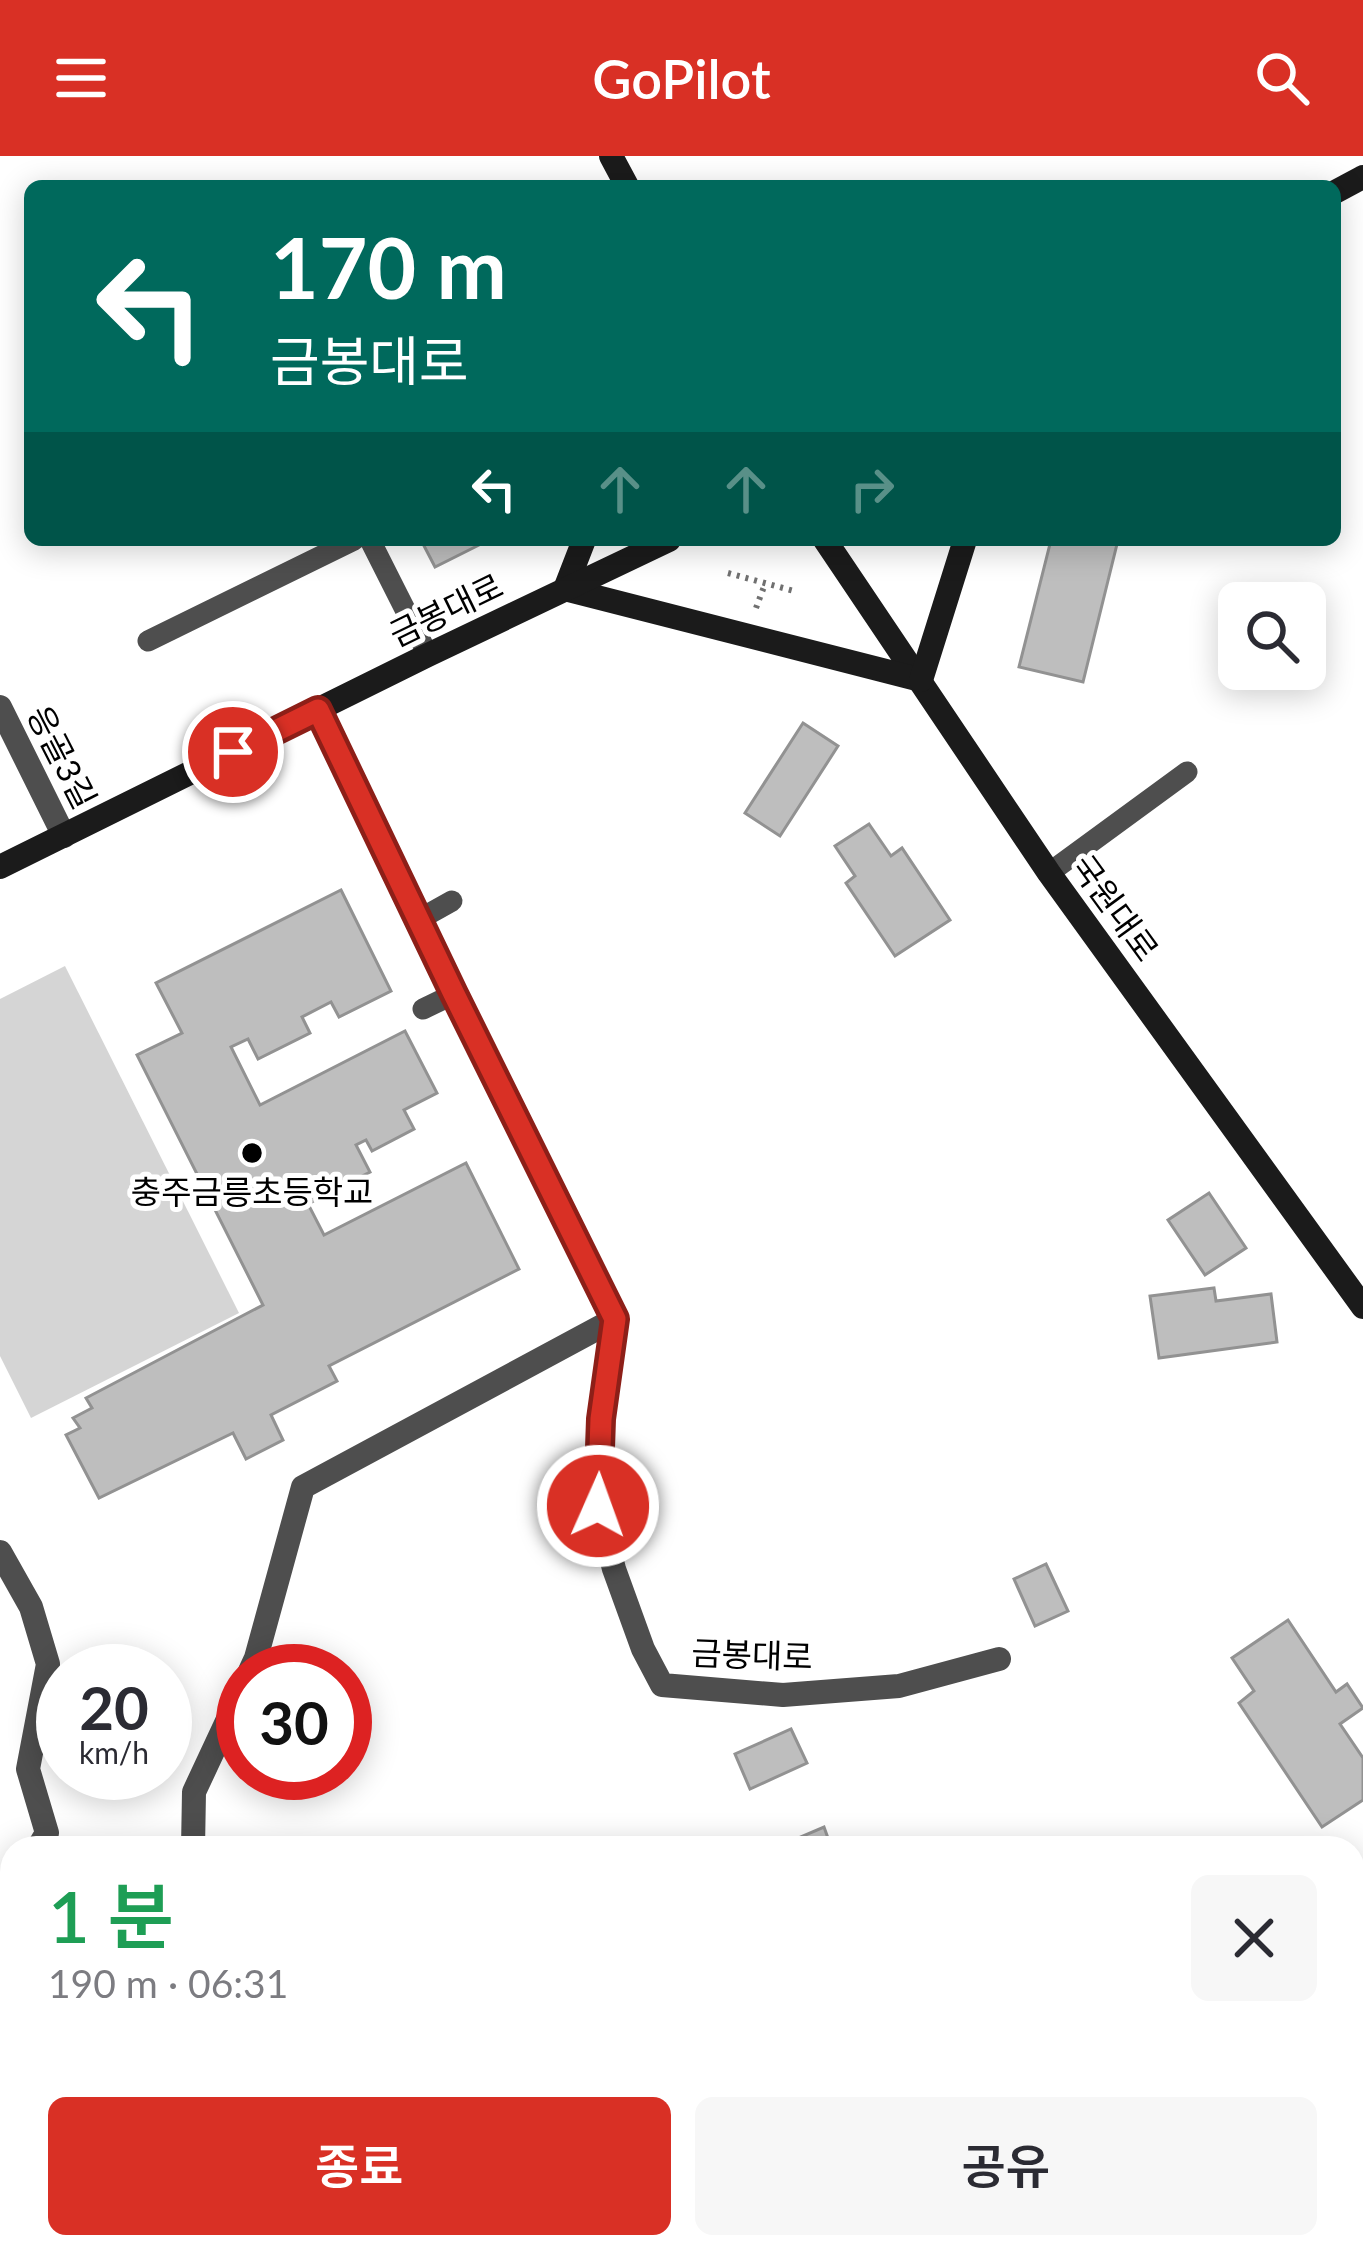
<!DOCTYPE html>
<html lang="ko">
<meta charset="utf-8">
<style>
:root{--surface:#fff;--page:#f7f7f7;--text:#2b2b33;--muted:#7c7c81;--accent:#d93025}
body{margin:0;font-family:Lato,"Noto Sans KR",sans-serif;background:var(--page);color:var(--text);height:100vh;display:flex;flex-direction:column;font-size:45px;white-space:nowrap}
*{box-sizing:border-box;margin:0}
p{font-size:39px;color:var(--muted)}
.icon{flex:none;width:66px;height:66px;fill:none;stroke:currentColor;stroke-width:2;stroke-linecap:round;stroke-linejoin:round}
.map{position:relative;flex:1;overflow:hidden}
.sheet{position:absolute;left:0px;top:1680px;width:1365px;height:423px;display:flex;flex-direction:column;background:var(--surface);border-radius:36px 36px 0 0;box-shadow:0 6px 30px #0003}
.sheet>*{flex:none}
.banner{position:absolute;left:24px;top:24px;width:1317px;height:366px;border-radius:18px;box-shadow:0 6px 30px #0003;background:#00695c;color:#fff;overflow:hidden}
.buttons{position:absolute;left:1218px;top:426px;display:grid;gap:24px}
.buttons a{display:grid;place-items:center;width:108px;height:108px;border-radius:18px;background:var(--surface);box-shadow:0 6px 30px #0003;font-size:60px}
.speed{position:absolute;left:36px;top:1488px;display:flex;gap:24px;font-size:60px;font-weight:700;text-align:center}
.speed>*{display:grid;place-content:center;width:156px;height:156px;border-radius:50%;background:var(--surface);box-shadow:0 6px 30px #0003;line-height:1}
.speed small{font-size:30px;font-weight:400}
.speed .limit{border:18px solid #d22;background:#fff;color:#111}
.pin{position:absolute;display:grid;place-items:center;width:102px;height:102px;color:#fff;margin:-51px;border:6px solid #fff;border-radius:50%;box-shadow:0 3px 12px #0007}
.me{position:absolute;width:132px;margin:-66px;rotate:2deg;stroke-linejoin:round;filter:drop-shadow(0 0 9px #0008)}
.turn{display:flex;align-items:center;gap:42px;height:252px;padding:0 48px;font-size:54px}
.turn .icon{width:156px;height:156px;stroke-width:2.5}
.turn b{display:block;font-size:84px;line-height:102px}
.lanes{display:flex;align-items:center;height:114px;padding:0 48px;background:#0003;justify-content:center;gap:60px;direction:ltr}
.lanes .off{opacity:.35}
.round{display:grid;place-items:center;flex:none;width:126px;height:126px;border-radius:18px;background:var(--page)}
.headline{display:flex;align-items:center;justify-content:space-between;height:204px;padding:0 48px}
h1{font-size:72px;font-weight:600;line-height:90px;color:#1e9e55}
.action{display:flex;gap:24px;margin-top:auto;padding:24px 48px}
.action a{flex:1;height:138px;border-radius:18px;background:var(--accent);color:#fff;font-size:48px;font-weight:600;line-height:138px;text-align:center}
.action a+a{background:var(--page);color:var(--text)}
header{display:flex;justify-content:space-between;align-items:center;height:156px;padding:0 48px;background:var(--accent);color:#fff;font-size:54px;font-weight:600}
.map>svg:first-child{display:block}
</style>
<header><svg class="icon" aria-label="menu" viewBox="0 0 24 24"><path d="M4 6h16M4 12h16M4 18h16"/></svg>GoPilot<svg class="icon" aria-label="search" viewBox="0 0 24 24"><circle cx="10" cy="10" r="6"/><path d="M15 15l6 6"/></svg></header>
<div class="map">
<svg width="1363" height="2102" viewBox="0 0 1363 2102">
<rect width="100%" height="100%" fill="#fff"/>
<g fill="#d5d5d5">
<path d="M65 810 239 1157 31 1262 0 1200V843Z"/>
<path d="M0 1751 12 1766V2091H792L805 2102H0Z"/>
</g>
<g fill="#bebebe" stroke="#929292" stroke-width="3">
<path d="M421 384H489L435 411Z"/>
<path d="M1051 384H1118L1083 526 1019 511Z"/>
<path d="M803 567 838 590 780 680 745 657Z"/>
<path d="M869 668 891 700 902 692 950 764 895 800 846 727 855 720 835 690Z"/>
<path d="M341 734 391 835 339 861 331 846 302 861 310 877 258 903 248 883 231 891 260 949 405 875 437 937 404 954 414 973 372 995 366 984 356 989 370 1016 308 1048 324 1079 466 1007 519 1113 329 1210 337 1225 271 1259 283 1284 246 1303 233 1277 99 1342 66 1279 80 1272 73 1262 92 1252 86 1242 263 1149 137 899 182 877 156 827Z"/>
<path d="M1209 1037 1246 1092 1205 1119 1168 1064Z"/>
<path d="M1214 1132 1216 1145 1271 1138 1277 1186 1159 1202 1150 1140Z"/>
<path d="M1046 1408 1068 1455 1035 1470 1014 1423Z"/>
<path d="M1288 1464 1336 1536 1347 1528 1363 1552 1340 1568 1363 1602V1644L1322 1671 1239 1547 1254 1535 1232 1502Z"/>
<path d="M791 1573 807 1607 750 1633 735 1598Z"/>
<path d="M824 1671 829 1685 811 1692H793L791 1685Z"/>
</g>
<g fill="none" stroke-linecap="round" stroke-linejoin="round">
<g stroke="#707070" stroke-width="6" stroke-dasharray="3 6" stroke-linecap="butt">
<path d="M728 417 794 435"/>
<path d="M756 452 765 428"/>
<path d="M0 1938 12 1928"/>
</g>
<g stroke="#4e4e4e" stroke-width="21">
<path d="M370 384 428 499"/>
<path d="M148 485 354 384"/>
<path d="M1049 717 1187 616"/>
<path d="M418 764 452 745"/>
<path d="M423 853 454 838"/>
</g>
<g stroke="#4e4e4e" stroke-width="24">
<path d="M0 551 64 680"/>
<path d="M318 554 454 838 615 1163 601 1263 598 1350 614 1413 643 1493 662 1529 783 1539 899 1530 999 1503"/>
<path d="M0 1396 31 1451 48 1508 28 1613 47 1677 38 1692"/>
<path d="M250 1515 256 1502 303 1331 615 1163"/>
<path d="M193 1692 194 1636 243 1531"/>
</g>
<g stroke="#1b1b1b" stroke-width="24">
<path d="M611 0 627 30"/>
<path d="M1335 36 1363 21"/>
<path d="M825 384 1049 717 1363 1151"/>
<path d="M565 433 921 524"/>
<path d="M565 433 584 384"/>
<path d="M921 524 965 384"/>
<path d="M0 711 428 499 669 384"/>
</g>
</g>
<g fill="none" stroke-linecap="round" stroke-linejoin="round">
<defs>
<path id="route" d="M233 596 318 554 454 838 615 1163 601 1263 598 1350"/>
</defs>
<use href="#route" stroke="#8d1f18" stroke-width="30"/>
<use href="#route" stroke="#d93025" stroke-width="21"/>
</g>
<circle fill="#000" stroke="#fff" stroke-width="4.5" cx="252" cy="997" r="12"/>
<g text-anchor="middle" stroke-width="10" stroke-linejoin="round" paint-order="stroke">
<g font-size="33" fill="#000" stroke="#fff">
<text transform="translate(446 454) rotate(-26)" y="12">금봉대로</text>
<text transform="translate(62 601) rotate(63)" y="12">응골3길</text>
<text transform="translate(1115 752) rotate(54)" y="12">국원대로</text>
<text transform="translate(752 1499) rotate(2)" y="12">금봉대로</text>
</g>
<g font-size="33" fill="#000" stroke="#fff">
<text x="252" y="1048">충주금릉초등학교</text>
</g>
</g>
</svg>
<div class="buttons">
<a><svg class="icon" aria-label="search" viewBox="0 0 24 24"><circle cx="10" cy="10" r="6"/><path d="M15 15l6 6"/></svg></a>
</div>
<div class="speed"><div>20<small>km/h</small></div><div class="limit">30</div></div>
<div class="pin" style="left:233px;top:596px;background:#d93025"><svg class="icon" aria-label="arrive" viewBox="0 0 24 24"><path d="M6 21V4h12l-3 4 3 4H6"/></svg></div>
<svg class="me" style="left:598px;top:1350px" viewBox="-20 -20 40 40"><circle r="17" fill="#d93025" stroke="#fff" stroke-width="3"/><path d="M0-11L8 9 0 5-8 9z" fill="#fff"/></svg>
<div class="banner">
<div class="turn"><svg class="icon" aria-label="left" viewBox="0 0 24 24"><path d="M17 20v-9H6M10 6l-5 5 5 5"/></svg><div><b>170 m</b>금봉대로</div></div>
<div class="lanes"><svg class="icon" aria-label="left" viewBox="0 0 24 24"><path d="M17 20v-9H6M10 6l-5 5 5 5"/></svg><svg class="icon off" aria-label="ahead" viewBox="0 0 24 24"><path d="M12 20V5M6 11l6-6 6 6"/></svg><svg class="icon off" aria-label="ahead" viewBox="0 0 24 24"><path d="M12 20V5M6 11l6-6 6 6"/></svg><svg class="icon off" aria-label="right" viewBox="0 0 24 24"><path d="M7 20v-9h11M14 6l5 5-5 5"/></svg></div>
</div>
<section class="sheet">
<div class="headline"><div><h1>1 분</h1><p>190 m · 06:31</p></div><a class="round"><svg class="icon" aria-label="close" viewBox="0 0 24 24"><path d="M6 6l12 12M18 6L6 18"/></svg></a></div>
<div class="action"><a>종료</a><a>공유</a></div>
</section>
</div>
